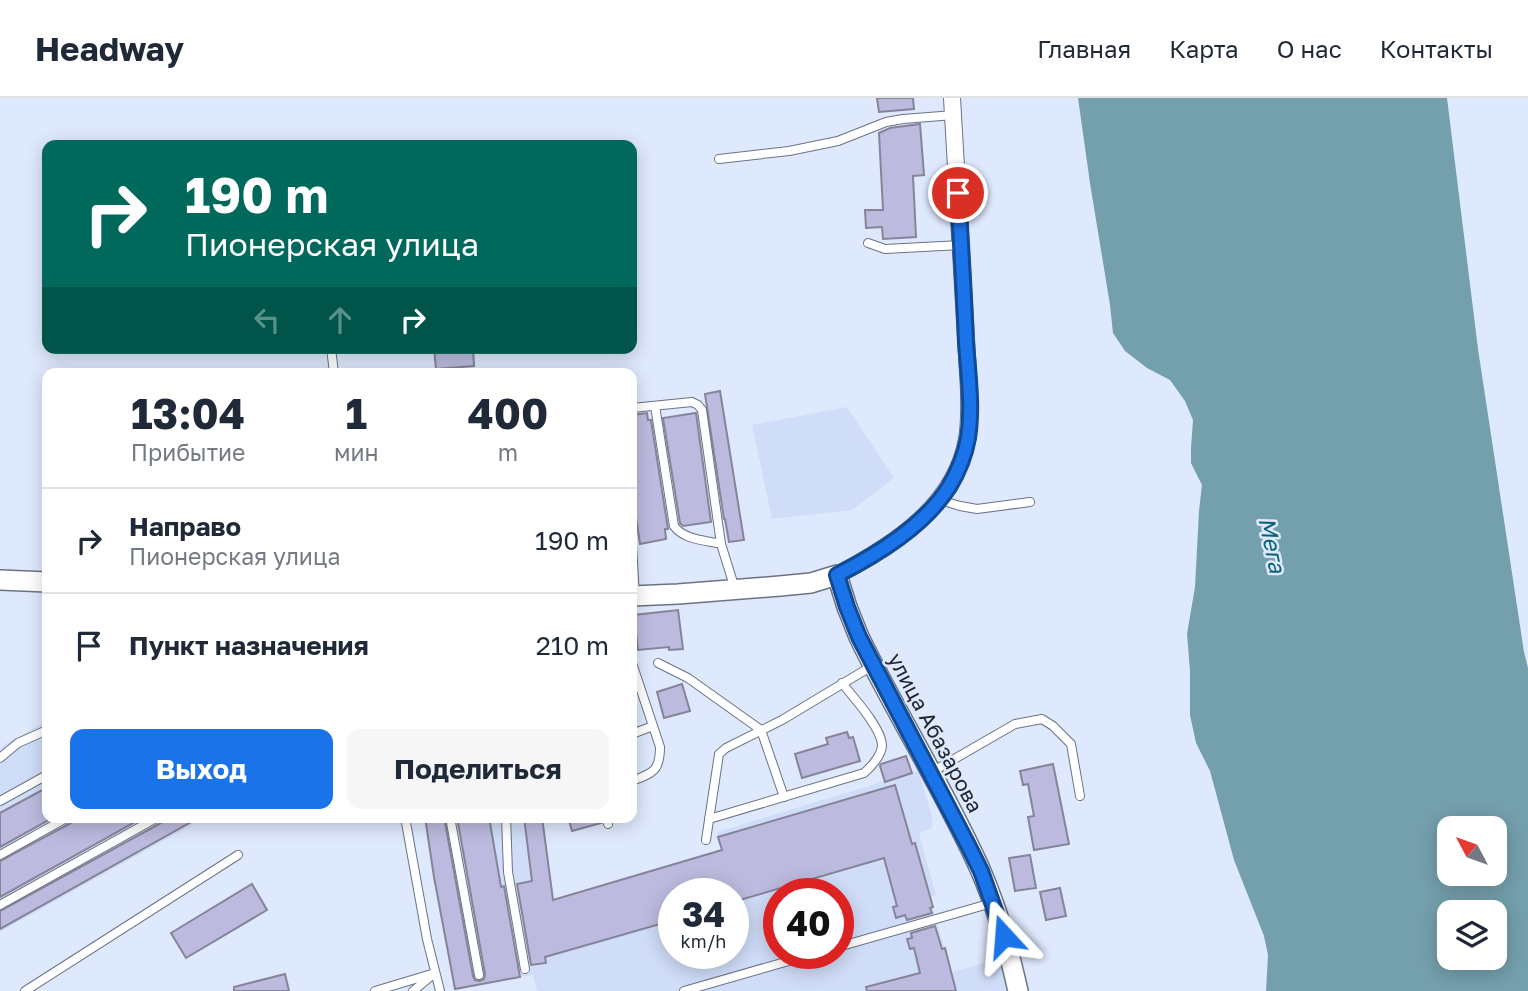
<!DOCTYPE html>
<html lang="ru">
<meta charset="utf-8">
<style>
:root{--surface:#fff;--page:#f6f6f7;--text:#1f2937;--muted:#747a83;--line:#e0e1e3;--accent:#1a73e8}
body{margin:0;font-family:"Golos Text",sans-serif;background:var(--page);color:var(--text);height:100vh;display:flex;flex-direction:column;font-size:26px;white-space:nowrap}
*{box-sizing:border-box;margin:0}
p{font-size:23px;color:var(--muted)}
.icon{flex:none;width:38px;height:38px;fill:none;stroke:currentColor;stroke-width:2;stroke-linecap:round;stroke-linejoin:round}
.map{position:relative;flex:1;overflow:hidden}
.panel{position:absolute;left:42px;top:270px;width:595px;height:455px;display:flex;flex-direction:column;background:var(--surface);border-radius:14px;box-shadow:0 4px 18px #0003}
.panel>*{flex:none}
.guide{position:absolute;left:42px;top:42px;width:595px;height:214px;border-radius:14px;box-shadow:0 4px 18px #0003;background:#00695c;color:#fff;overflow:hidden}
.needle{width:46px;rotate:311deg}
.tools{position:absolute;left:1437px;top:718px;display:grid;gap:14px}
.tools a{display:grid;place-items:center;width:70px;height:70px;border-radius:14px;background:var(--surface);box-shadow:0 4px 18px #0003;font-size:35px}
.speed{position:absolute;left:658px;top:780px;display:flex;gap:14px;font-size:35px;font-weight:700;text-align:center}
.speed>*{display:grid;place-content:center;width:91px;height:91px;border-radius:50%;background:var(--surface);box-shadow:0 4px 18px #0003;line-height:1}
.speed small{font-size:18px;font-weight:400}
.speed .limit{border:10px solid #d22;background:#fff;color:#111}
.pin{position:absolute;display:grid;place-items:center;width:60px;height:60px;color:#fff;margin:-30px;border:4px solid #fff;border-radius:50%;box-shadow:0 2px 7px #0007}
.me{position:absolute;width:77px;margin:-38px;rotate:341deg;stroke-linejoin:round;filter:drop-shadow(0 0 5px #0008)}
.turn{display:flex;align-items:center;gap:24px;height:147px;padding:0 28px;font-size:32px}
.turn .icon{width:91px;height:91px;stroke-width:2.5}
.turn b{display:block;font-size:49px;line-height:60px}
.lanes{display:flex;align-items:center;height:66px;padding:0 28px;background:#0003;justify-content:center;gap:35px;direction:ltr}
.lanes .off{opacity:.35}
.eta{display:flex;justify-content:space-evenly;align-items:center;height:119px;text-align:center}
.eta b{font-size:42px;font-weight:700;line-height:49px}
.primary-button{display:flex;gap:14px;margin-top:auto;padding:14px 28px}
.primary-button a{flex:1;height:80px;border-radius:14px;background:var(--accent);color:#fff;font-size:28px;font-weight:700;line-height:80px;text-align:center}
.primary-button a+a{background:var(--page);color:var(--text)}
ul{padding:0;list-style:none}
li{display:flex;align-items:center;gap:21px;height:105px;padding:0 28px;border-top:2px solid var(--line)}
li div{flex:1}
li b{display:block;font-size:26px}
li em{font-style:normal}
header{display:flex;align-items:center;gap:42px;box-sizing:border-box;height:98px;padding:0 35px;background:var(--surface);border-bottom:2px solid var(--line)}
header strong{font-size:33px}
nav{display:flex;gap:38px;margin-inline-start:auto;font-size:24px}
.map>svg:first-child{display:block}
</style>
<header>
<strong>Headway</strong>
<nav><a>Главная</a><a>Карта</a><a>О нас</a><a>Контакты</a></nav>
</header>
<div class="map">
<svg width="1528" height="893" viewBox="0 0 1528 893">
<rect width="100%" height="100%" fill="#dfe9fd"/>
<g fill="#d0ddf8" fill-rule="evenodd">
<path d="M847 309 894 380 852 412 772 421 752 327Z"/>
<path d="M47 623V719H206L0 834V652L5 646Z"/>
<path d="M918 673 932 718V730L919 735 936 797 930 799 951 874 1001 861 1007 893H537L533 877 455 891 434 779 425 719H542L537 806 722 752 717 734ZM674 796H733V856H674ZM779 796H838V856H779Z"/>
</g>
<path fill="#749fac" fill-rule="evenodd" d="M1078 0H1447L1478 251 1524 554 1528 570V893H1266L1268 857 1264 838 1234 762 1210 673 1196 645 1190 617V573L1187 536 1195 489 1199 413 1202 387 1191 365V350L1193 322 1185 303 1170 282 1147 270 1125 253 1113 235 1110 207 1090 85ZM1449 730H1494V775H1449ZM1449 814H1494V859H1449Z"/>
<g fill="#bcbbdf" stroke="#858498" stroke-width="2">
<path d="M877 0H913L914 11 879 14Z"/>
<path d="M920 26 924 77 913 78 916 139 883 141 882 129 866 130 865 112H883L879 35 890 30Z"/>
<path d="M434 250H473L474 268 436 271Z"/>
<path d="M720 293 744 442 729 444 725 421H724L705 296Z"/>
<path d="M647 315 648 322H651L668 431H665L666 441 640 446 632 392V317Z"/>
<path d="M696 315 711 424 683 428 680 425 663 320Z"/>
<path d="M678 512 683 551 669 552V549L638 552 634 517Z"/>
<path d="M682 586 690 613 664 620 657 594Z"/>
<path d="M847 634 849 640 853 639 860 663 802 680 795 656 828 646 826 640Z"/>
<path d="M906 658 912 675 885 684 880 668 881 666Z"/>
<path d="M1053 666 1069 746 1034 752 1028 719 1034 718 1028 686 1023 687 1020 673Z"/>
<path d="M47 684V719H54L0 749V715L46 690 44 686Z"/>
<path d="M895 687 912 746 915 745 933 809 930 810 932 815 907 822 905 817 896 820 893 809 897 808 884 760 733 804V796H674V822L545 859 546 865 531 867 517 786 532 783 524 719H542L553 802 722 752 718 739Z"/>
<path d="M74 719H144L0 799V763L71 725Z"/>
<path d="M164 719H200L0 831V813L161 725Z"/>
<path d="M425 719H444L473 878 475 882 480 883 484 881 485 876 457 719H489L501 789 504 788 520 879 455 891 434 779Z"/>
<path d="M568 719H600L601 725 572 733Z"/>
<path d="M1030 757 1036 790 1015 793 1009 760Z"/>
<path d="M252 786 267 812 186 860 171 835Z"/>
<path d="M1060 790 1066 818 1046 822 1040 794Z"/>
<path d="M935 828 942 851 945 850 956 893H867L866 889 920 875 914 850 910 851 907 841 912 840 911 835Z"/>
<path d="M285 876 289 893H234V889Z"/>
</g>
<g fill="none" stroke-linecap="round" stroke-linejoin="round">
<defs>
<g id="service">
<path d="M719 61 789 53 838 43 886 24 903 21 954 17"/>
<path d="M868 145 885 151 961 147"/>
<path d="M331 250 334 275"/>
<path d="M655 308 674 428C684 442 705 442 721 446"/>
<path d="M632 310 692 304 698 307 702 312 721 446 735 491"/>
<path d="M940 402 960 408 977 411 1030 404"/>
<path d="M632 447 635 498"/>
<path d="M632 565 660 649C660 673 653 675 632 683"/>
<path d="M658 565 688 580 761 632 784 699"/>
<path d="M632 636 653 628"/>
<path d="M0 660 18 645 47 632"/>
<path d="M930 675 1015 626 1042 621 1053 628 1071 646 1080 698"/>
<path d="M0 703 47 677"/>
<path d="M405 719 427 841 440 893"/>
<path d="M450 719 479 877"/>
<path d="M506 719 508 774 525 871"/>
<path d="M606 719 608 726"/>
<path d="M709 721 864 675C871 669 882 657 882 647 881 629 853 599 842 585"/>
<path d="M706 742 719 656 726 650 782 622 872 568"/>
<path d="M0 757 68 719"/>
<path d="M0 807 158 719"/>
<path d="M838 849 992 805"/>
<path d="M25 893 238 757"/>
<path d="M375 893 435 875"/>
<path d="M413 893 430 879"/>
<path d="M684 893 813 856"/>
</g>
<path id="minor" d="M837 477C893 448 955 408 967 341 970 325 969 308 969 292L952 0"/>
<g id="tertiary">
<path d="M0 482 47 484"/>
<path d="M632 498 678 496 780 488 811 485 837 477 847 509 859 539C897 617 944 691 980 771 997 810 1009 852 1018 893"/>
</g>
</defs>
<use href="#service" stroke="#6a7385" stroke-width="10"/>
<use href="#minor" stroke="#6a7385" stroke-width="18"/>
<use href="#tertiary" stroke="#6a7385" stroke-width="22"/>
<use href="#service" stroke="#fff" stroke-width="8"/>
<use href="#minor" stroke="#fff" stroke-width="16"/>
<use href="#tertiary" stroke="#fff" stroke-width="19"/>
</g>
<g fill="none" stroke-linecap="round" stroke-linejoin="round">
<defs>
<path id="route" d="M958 95C961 145 964 194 966 244 968 275 973 308 968 340 965 357 958 374 949 389 924 428 878 456 837 477L847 509 859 539 967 745 981 773 1004 838"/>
</defs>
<use href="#route" stroke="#114b97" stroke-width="18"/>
<use href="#route" stroke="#1a73e8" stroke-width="12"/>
</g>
<g text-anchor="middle" stroke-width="5" stroke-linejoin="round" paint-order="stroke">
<g font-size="21" fill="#23262e" stroke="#dfe9fd">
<text transform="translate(935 635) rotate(62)" y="7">улица Абазарова</text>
</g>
<g font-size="23" font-style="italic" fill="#0a6276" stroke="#dfe9fd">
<text transform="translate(1272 447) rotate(78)" y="8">Мега</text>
</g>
</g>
</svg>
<div class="tools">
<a><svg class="needle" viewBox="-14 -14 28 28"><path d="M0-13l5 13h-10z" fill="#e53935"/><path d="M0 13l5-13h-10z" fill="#747a83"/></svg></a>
<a><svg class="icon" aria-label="layers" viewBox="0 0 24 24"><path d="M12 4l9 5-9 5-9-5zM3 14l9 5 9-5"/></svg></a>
</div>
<div class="speed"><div>34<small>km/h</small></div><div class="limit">40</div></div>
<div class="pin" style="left:958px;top:95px;background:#d93025"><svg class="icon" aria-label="arrive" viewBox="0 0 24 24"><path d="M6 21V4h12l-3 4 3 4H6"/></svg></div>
<svg class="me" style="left:1004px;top:838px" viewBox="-20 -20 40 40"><path d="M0-17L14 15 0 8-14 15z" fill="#1a73e8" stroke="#fff" stroke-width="4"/></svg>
<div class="guide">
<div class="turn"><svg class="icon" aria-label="right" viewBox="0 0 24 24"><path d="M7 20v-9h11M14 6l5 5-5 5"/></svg><div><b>190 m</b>Пионерская улица</div></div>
<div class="lanes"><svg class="icon off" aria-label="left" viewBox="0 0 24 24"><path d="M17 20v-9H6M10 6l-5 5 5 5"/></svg><svg class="icon off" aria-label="ahead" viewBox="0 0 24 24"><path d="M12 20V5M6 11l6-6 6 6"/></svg><svg class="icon" aria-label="right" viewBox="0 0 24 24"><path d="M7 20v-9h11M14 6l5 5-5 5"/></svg></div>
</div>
<section class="panel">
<div class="eta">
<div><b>13:04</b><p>Прибытие</p></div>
<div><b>1</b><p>мин</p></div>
<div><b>400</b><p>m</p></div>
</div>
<ul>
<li><svg class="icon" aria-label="right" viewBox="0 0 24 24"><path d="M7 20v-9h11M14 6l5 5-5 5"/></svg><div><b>Направо</b><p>Пионерская улица</p></div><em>190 m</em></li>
<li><svg class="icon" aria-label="arrive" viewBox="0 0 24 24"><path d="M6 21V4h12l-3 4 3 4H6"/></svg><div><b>Пункт назначения</b></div><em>210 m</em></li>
</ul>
<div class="primary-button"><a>Выход</a><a>Поделиться</a></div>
</section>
</div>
